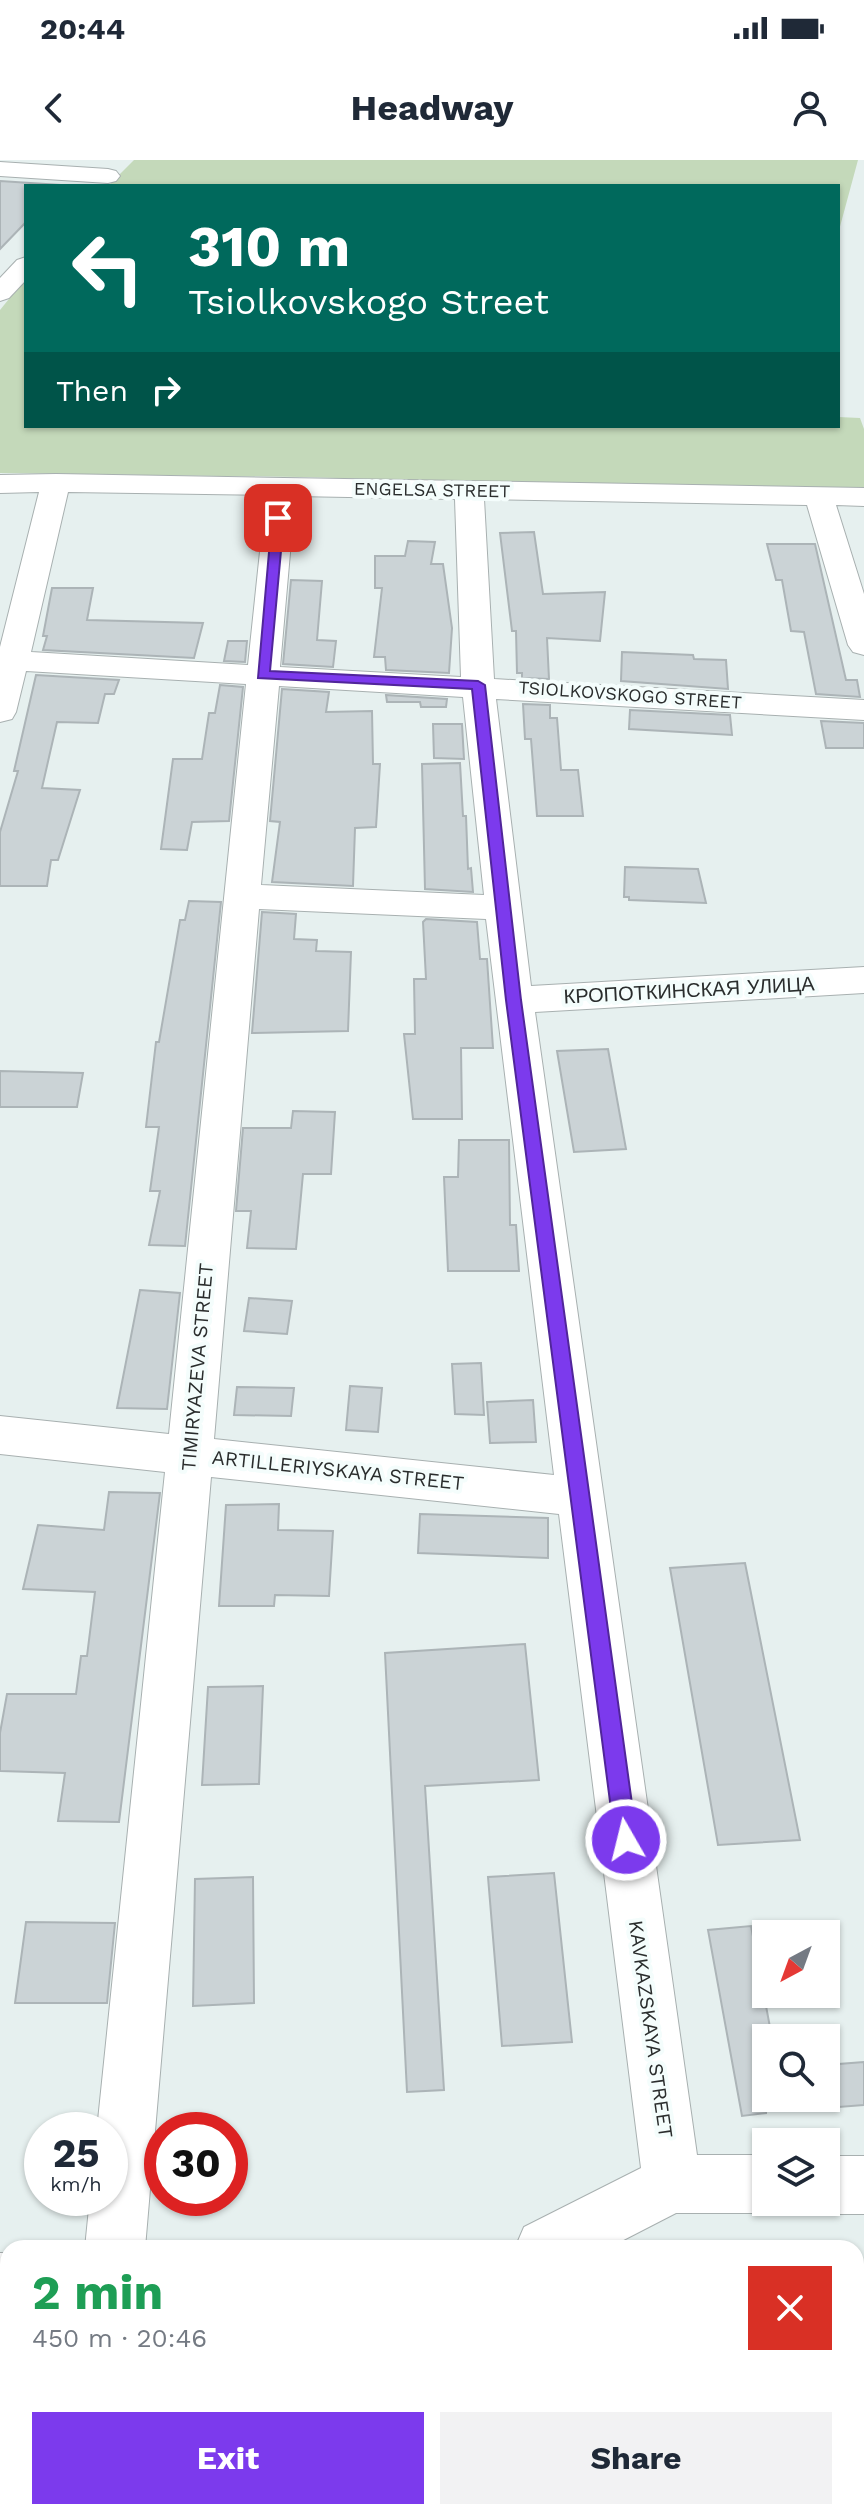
<!DOCTYPE html>
<meta charset="utf-8">
<style>
:root{--surface:#fff;--page:#f2f2f3;--text:#1f2937;--muted:#747a83;--accent:#7c3aed}
body{margin:0;font-family:"Work Sans",sans-serif;background:var(--page);color:var(--text);height:100vh;display:flex;flex-direction:column;font-size:30px;white-space:nowrap}
*{box-sizing:border-box;margin:0}
p{font-size:26px;color:var(--muted)}
.icon{flex:none;width:44px;height:44px;fill:none;stroke:currentColor;stroke-width:2;stroke-linecap:round;stroke-linejoin:round}
.map{position:relative;flex:1;overflow:hidden}
.details{position:absolute;left:0px;top:2080px;width:864px;height:280px;display:flex;flex-direction:column;background:var(--surface);border-radius:24px 24px 0 0;box-shadow:0 2px 6px #0004}
.details>*{flex:none}
.hud{position:absolute;left:24px;top:24px;width:816px;height:244px;border-radius:0px;box-shadow:0 2px 6px #0004;background:#00695c;color:#fff;overflow:hidden}
.needle{width:52px;rotate:221deg}
.buttons{position:absolute;left:752px;top:1760px;display:grid;gap:16px}
.buttons a{display:grid;place-items:center;width:88px;height:88px;border-radius:0px;background:var(--surface);box-shadow:0 2px 6px #0004;font-size:40px}
.speed{position:absolute;left:24px;top:1952px;display:flex;gap:16px;font-size:40px;font-weight:700;text-align:center}
.speed>*{display:grid;place-content:center;width:104px;height:104px;border-radius:50%;background:var(--surface);box-shadow:0 2px 6px #0004;line-height:1}
.speed small{font-size:20px;font-weight:400}
.speed .limit{border:12px solid #d22;background:#fff;color:#111}
.pin{position:absolute;display:grid;place-items:center;width:68px;height:68px;color:#fff;margin:-34px;border-radius:16px;box-shadow:0 4px 12px #0006}
.me{position:absolute;width:88px;margin:-44px;rotate:352deg;stroke-linejoin:round;filter:drop-shadow(0 0 6px #0008)}
.turn{display:flex;align-items:center;gap:28px;height:168px;padding:0 32px;font-size:36px}
.turn .icon{width:104px;height:104px;stroke-width:2.5}
.turn b{display:block;font-size:56px;line-height:68px}
.then{display:flex;align-items:center;height:76px;padding:0 32px;background:#0003;gap:16px;font-size:30px}
.round{display:grid;place-items:center;flex:none;width:84px;height:84px;border-radius:0px;background:var(--page)}
.overview{display:flex;align-items:center;justify-content:space-between;height:136px;padding:0 32px}
h1{font-size:48px;font-weight:700;line-height:60px;color:#1e9e55}
.button{display:flex;gap:16px;margin-top:auto;padding:16px 32px}
.button a{flex:1;height:92px;border-radius:0px;background:var(--accent);color:#fff;font-size:32px;font-weight:700;line-height:92px;text-align:center}
.button a+a{background:var(--page);color:var(--text)}
.status{display:flex;justify-content:space-between;align-items:center;height:56px;padding:0 40px;background:var(--surface);direction:ltr}
.status svg{height:22px;fill:currentColor}
header{display:flex;justify-content:space-between;align-items:center;height:104px;padding:0 32px;background:var(--surface);font-size:36px;font-weight:700}
.map>svg:first-child{display:block}
</style>
<div class="status"><b>20:44</b><svg viewBox="0 0 49 12"><path d="M0 12V9h3v3zM5 12V6h3v6zM10 12V3h3v9zM15 12V0h3v12zM26 1h20v11H26zM47 4h2v5h-2z"/></svg></div>
<header><svg class="icon" aria-label="back" viewBox="0 0 24 24"><path d="M15 5l-7 7 7 7"/></svg>Headway<svg class="icon" aria-label="person" viewBox="0 0 24 24"><circle cx="12" cy="8" r="4"/><path d="M4 21q1-7 8-7t8 7"/></svg></header>
<div class="map">
<svg width="864" height="2360" viewBox="0 0 864 2360">
<rect width="100%" height="100%" fill="#e6f0ef"/>
<g fill="#c4d9ba">
<path d="M134 0H858L838 74V26H108Z"/>
<path d="M26 118V266H838V257L860 258 864 269V333L302 317 0 313V150Z"/>
</g>
<g fill="#cbd3d6" stroke="#acb4b7" stroke-width="2">
<path d="M0 21 61 25 26 26V62L0 89Z"/>
<path d="M534 372 543 434 605 432 600 481 547 478 549 519 522 518V513H517L516 471H512L500 373Z"/>
<path d="M408 381 435 382 431 404H443L452 468 449 513 386 510 385 497H374L382 428H375V396H405Z"/>
<path d="M767 384H815L846 520H857L860 537 816 534 804 472 791 471 782 420H776Z"/>
<path d="M291 420 322 421 317 480 336 481 333 507 283 504Z"/>
<path d="M52 428H93L87 460 203 463 194 498 43 490 47 476H43Z"/>
<path d="M228 481H247L245 502 224 501Z"/>
<path d="M622 492 693 495 694 499 726 500 728 529 621 521Z"/>
<path d="M36 515 119 520 114 534H105L98 563 57 562 42 628 80 630 58 700H51L47 726H0V672L18 611H14Z"/>
<path d="M220 525 243 527 229 661 192 662 187 690 161 689 173 599H202L209 553H215Z"/>
<path d="M282 529 329 532 326 552 372 551 373 604H380L376 667 355 668 353 726 272 722 280 662 270 661Z"/>
<path d="M386 535 447 539 446 547H421L420 542H387Z"/>
<path d="M523 544 550 545V558H557L561 610H578L583 656H537L531 579H525Z"/>
<path d="M630 550 730 555 732 575 629 569Z"/>
<path d="M821 561 864 563V588H826Z"/>
<path d="M433 564H462L464 599 434 598Z"/>
<path d="M460 603 463 656H466L468 709 471 708 473 732 425 729 422 604Z"/>
<path d="M625 707 698 709 706 743 629 740V737H624Z"/>
<path d="M189 741 221 742 185 1086 149 1085 160 1031H150L159 967H146L156 882H159L180 760H185Z"/>
<path d="M262 752 296 754 294 779 317 780 316 791 351 792 348 871 252 873Z"/>
<path d="M426 759 477 762 480 799H487L493 888H461L462 959H413L404 874H415L414 819H426L423 762Z"/>
<path d="M608 889 626 989 574 992 557 891Z"/>
<path d="M0 911 83 913 77 947H0Z"/>
<path d="M293 951 335 952 331 1014H303L296 1089 247 1088 251 1051H236L243 968H291Z"/>
<path d="M459 980H509L510 1065H516L519 1111H448L444 1017H458Z"/>
<path d="M140 1130 180 1133 167 1249 117 1248Z"/>
<path d="M249 1138 292 1141 287 1174 244 1171Z"/>
<path d="M481 1203 484 1255 455 1254 452 1204Z"/>
<path d="M350 1226 382 1228 378 1272 346 1270Z"/>
<path d="M237 1227 294 1228 291 1256 234 1255Z"/>
<path d="M533 1240 536 1282 490 1283 487 1242Z"/>
<path d="M109 1332 160 1333 119 1662 58 1661 65 1613 0 1611V1573L7 1534H76L81 1496H87L95 1432 23 1429 38 1365 104 1370Z"/>
<path d="M279 1344 278 1370 333 1371 329 1436 275 1435 274 1446H219L226 1345Z"/>
<path d="M420 1354 548 1358V1398L418 1393Z"/>
<path d="M745 1403 800 1680 718 1685 670 1408Z"/>
<path d="M525 1484 539 1620 425 1626 444 1930 407 1932 385 1493Z"/>
<path d="M263 1526 259 1624 202 1625 208 1527Z"/>
<path d="M554 1713 572 1882 502 1886 488 1717Z"/>
<path d="M253 1717 254 1843 193 1846 195 1719Z"/>
<path d="M26 1762 115 1763 107 1843H15Z"/>
<path d="M751 1766 772 1878H766V1953L742 1956 708 1770Z"/>
<path d="M864 1902V1945L826 1948V1905Z"/>
</g>
<g fill="none" stroke-linecap="round" stroke-linejoin="round">
<defs>
<g id="minor">
<path d="M0 2 108 9 116 11 120 16 116 21 108 23 0 16Z"/>
<path d="M26 97V120L9 138 0 141V118L17 100Z"/>
<path d="M56 314 864 328V346L836 345 864 434V495L853 492 848 485 807 345 484 339 494 519 864 540V560L496 539 531 826 864 807V833L535 852 697 1995H766V2042H788L787 2045 766 2053H676L608 2088H515L524 2067 641 2008 559 1354 211 1317 145 2088H85L90 2038H110V1970H97L165 1312 0 1294V1256L169 1274 246 524 26 511 16 552 12 559 0 562V487L39 332 0 333V315ZM68 332 266 335 248 505 31 492ZM295 336 455 339 461 517 280 507ZM279 526 463 537 484 735 261 725ZM259 749 486 759 554 1315 214 1279Z"/>
<path d="M826 1996H864V2054H826L805 2046 804 2042H826Z"/>
<rect x="0" y="2093" width="8" height="60"/>
<path d="M56 2352H120L119 2360H55Z"/>
</g>
</defs>
<use href="#minor" stroke="#a8b0b0" stroke-width="2"/>
<use href="#minor" fill="#fff" fill-rule="evenodd"/>
</g>
<path fill="#7c3aed" stroke="#51269a" stroke-width="2" d="M278 355 284 358 270 511 478 521 485 525 521 840 637 1680 634 1688 626 1691 618 1688 615 1680 506 840 472 529 258 518 272 358Z"/>
<g text-anchor="middle" stroke-width="8" stroke-linejoin="round" paint-order="stroke">
<g font-size="18" fill="#2a2d2d" stroke="#f4fdfc">
<text transform="translate(432 330) rotate(1)" y="6">ENGELSA STREET</text>
<text transform="translate(630 535) rotate(4)" y="6">TSIOLKOVSKOGO STREET</text>
</g>
<g font-size="20" fill="#2a2d2d" stroke="#f4fdfc">
<text transform="translate(689 830) rotate(-3)" y="7">КРОПОТКИНСКАЯ УЛИЦА</text>
<text transform="translate(197 1207) rotate(-85)" y="7">TIMIRYAZEVA STREET</text>
<text transform="translate(338 1310) rotate(6)" y="7">ARTILLERIYSKAYA STREET</text>
<text transform="translate(651 1869) rotate(82)" y="7">KAVKAZSKAYA STREET</text>
</g>
</g>
</svg>
<div class="buttons">
<a><svg class="needle" viewBox="-14 -14 28 28"><path d="M0-13l5 13h-10z" fill="#e53935"/><path d="M0 13l5-13h-10z" fill="#747a83"/></svg></a>
<a><svg class="icon" aria-label="search" viewBox="0 0 24 24"><circle cx="10" cy="10" r="6"/><path d="M15 15l6 6"/></svg></a>
<a><svg class="icon" aria-label="layers" viewBox="0 0 24 24"><path d="M12 4l9 5-9 5-9-5zM3 14l9 5 9-5"/></svg></a>
</div>
<div class="speed"><div>25<small>km/h</small></div><div class="limit">30</div></div>
<div class="pin" style="left:278px;top:358px;background:#d93025"><svg class="icon" aria-label="arrive" viewBox="0 0 24 24"><path d="M6 21V4h12l-3 4 3 4H6"/></svg></div>
<svg class="me" style="left:626px;top:1680px" viewBox="-20 -20 40 40"><circle r="17" fill="#7c3aed" stroke="#fff" stroke-width="3"/><path d="M0-11L8 9 0 5-8 9z" fill="#fff"/></svg>
<div class="hud">
<div class="turn"><svg class="icon" aria-label="left" viewBox="0 0 24 24"><path d="M17 20v-9H6M10 6l-5 5 5 5"/></svg><div><b>310 m</b>Tsiolkovskogo Street</div></div>
<div class="then">Then<svg class="icon" aria-label="right" viewBox="0 0 24 24"><path d="M7 20v-9h11M14 6l5 5-5 5"/></svg></div>
</div>
<section class="details">
<div class="overview"><div><h1>2 min</h1><p>450 m · 20:46</p></div><a class="round" style="background:#d93025;color:#fff"><svg class="icon" aria-label="close" viewBox="0 0 24 24"><path d="M6 6l12 12M18 6L6 18"/></svg></a></div>
<div class="button"><a>Exit</a><a>Share</a></div>
</section>
</div>
